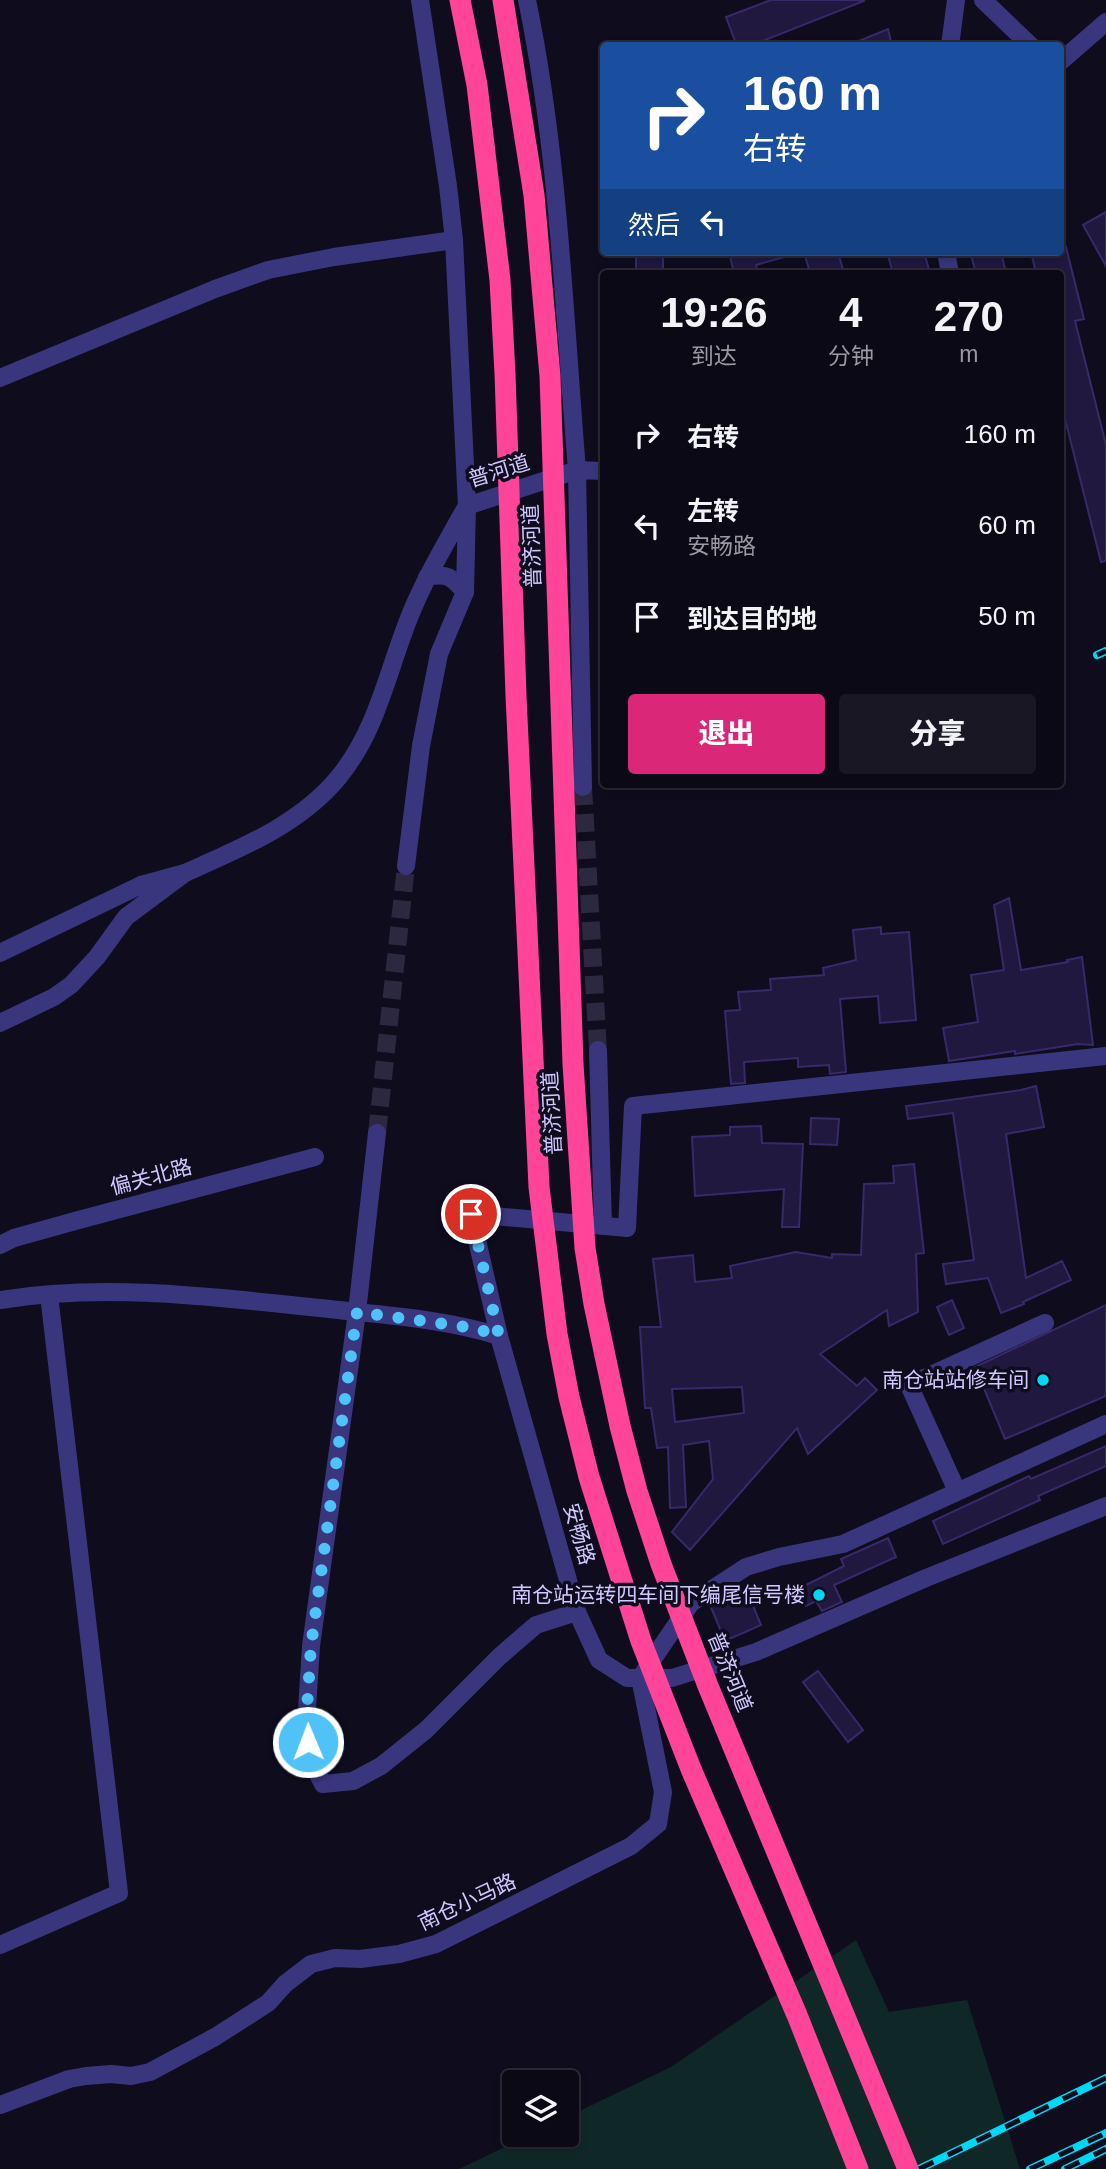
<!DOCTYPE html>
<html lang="zh">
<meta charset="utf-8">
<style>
:root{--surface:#0b0916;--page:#191723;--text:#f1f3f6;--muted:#9a9aa1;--line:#2b2a35;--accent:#db2777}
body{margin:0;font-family:Arial,"Noto Sans SC",sans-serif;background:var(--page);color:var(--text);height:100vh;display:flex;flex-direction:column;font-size:26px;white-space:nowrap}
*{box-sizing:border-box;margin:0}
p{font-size:23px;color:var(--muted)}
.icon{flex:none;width:38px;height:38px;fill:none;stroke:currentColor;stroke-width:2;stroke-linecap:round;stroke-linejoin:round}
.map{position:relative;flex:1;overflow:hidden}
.panel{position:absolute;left:600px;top:270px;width:464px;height:518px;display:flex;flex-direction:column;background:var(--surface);border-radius:7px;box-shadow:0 4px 10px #0003,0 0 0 2px var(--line)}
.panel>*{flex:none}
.top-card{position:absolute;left:600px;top:42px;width:464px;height:214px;border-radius:7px;box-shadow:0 4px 10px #0003,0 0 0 2px var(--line);background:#1a4fa0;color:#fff;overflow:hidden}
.buttons{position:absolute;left:502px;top:2070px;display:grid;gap:14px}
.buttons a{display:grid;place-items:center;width:77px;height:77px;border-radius:7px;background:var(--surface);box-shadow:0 4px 10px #0003,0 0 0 2px var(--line);font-size:35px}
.pin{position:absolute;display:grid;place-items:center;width:60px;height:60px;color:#fff;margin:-30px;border:4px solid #fff;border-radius:50%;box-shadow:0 2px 7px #0007}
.me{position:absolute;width:77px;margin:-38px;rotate:359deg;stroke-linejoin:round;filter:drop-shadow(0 0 5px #0008)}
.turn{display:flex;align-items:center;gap:24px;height:147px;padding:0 28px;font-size:32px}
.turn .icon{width:91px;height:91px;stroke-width:2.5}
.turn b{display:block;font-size:49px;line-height:60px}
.then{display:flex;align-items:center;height:66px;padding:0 28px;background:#0003;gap:14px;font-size:26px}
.eta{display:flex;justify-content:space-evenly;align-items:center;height:119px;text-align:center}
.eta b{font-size:42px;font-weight:800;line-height:49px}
.action{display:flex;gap:14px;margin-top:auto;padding:14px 28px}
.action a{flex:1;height:80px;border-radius:7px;background:var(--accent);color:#fff;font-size:28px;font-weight:800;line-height:80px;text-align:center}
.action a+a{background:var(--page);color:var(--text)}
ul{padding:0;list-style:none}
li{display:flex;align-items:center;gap:21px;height:91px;padding:0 28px}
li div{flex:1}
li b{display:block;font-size:26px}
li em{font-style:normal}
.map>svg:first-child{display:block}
</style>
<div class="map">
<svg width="1106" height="2169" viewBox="0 0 1106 2169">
<rect width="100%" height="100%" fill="#0f0c1e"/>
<path fill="#0f2827" d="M856 1940 889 2012 967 2000 1020 2169H459L530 2135H567V2117L671 2067Z"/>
<g fill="#20183f" stroke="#38296b" stroke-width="2" fill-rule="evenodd">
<path d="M771 0H863L864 1 750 46H737L726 17Z"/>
<path d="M888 29 892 46H849V45Z"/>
<path d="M1106 212V266L1083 225Z"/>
<path d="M1066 247 1084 319 1075 321 1106 445V561L1101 562 1060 399V273H1036L1031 252H1060V248Z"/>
<rect x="636" y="252" width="27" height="21"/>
<path d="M729 252H787L788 256 756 265 758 273H734Z"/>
<path d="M804 252H838L844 273H810Z"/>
<path d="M887 252H924L930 273H893Z"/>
<path d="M970 252H1001L1006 273H976Z"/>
<path d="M1009 898 1021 970 1068 962 1067 960 1082 957 1093 1045 1078 1044 1015 1054V1051L949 1061 943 1028 978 1022 971 975 1004 970 994 905Z"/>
<path d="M881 927V934L909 932 916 1020 880 1023 878 996 840 999 846 1072 830 1074 829 1065 798 1067V1058L744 1062 745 1083 731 1084 725 1011 740 1010 738 992 771 990 770 979 824 975 823 968 856 960 853 930Z"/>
<path d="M1036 1086 1044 1127 1006 1134 1026 1278 1062 1261 1071 1280 1023 1302 1024 1304 1001 1313 988 1278 946 1284 943 1264 974 1260 953 1113 908 1119 906 1106 1021 1090Z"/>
<path d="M811 1118 839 1119 837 1145 810 1144Z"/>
<path d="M761 1126 762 1143 803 1144 799 1227H782L784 1189 695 1196 692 1137 730 1135V1127Z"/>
<path d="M914 1164 924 1253 916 1254 918 1312 889 1326 887 1310 820 1354 857 1386 865 1378 877 1390 808 1454 797 1428 690 1550 672 1532 713 1479 709 1441 683 1445 686 1507 670 1508 668 1447 657 1448 651 1408H645L640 1327H661L653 1259 693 1255 695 1282 732 1278 730 1266 796 1252 832 1258V1254L861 1255 864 1184 894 1183 893 1166ZM742 1387 744 1413 675 1422 672 1389Z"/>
<path d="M952 1300 964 1328 949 1335 937 1307Z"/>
<path d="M1106 1305V1396L1005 1439 975 1367Z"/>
<path d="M1106 1446V1466L1038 1496 1040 1500 943 1544 933 1521 1029 1476 1031 1479Z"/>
<path d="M888 1538 896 1557 834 1585 842 1602 822 1611 816 1601 806 1606 798 1589 844 1566 841 1559Z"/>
<path d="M746 1589 761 1625 725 1641 710 1605Z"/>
<path d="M818 1671 863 1730 848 1742 803 1682Z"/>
</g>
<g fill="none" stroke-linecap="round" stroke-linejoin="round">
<g stroke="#2c2840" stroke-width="18" stroke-dasharray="18 9" stroke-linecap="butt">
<path d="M583 787 598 1050"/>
<path d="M377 1133 406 866"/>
</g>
<g stroke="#3a367e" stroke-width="18">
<path d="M983 0 1031 46"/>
<path d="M950 46 956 0"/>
<path d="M1060 62 1106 22"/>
<path d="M946 252 950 273"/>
<path d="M0 378 215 289 268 270 334 257 454 240"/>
<path d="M467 506 577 470C564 314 559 154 527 0"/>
<path d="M427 577C448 573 452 577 465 592"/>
<path d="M583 787 577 470 604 471"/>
<path d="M406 866 421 746 439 654 465 592 467 506 454 240 448 186 420 0"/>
<path d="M185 873C239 849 299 825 338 778 377 731 387 673 409 618 424 580 445 545 465 509"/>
<path d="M0 953 141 885 185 873 126 917 97 957 71 985 54 997 0 1023"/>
<path d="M598 1050 603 1226"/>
<path d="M1106 1056 633 1106 627 1228 471 1214 499 1336 577 1612 599 1660 627 1678H672L756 1652 926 1578 1106 1506"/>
<path d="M377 1133 357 1312 311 1646 306 1725 310 1759 323 1784 353 1781 381 1766 426 1730 499 1657 536 1625 577 1612"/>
<path d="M0 1245 14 1238 75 1221 315 1157"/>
<path d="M0 1300C107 1283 213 1297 320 1308 380 1315 442 1318 499 1336"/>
<path d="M957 1491 909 1385 1045 1323"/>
<path d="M0 1945 119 1893 49 1295"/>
<path d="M0 2105 69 2079 86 2076 111 2074 131 2076 150 2072 215 2037 268 2003 285 1984 311 1964 335 1958 360 1959 399 1954 436 1944 631 1846 658 1824 663 1792 640 1678 691 1603 746 1567 779 1557 843 1544 1106 1424"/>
</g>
<defs>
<g id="rail">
<path d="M1097 655 1106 651"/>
<path d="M919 2169 1106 2078"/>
<path d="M1030 2169 1106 2133"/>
<path d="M1065 2169 1106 2149"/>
</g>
</defs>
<use href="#rail" stroke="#00d7f4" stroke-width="8"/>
<use href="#rail" stroke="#0f0c1e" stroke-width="5" stroke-dasharray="16" stroke-linecap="butt"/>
<g stroke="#ff449a" stroke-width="21">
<path d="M460 0 477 85 500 280 505 374 516 696 539 1187 557 1334 569 1397 589 1477 641 1641 691 1769 797 2015 858 2169"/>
<path d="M503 0 534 195 550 376 573 1064 585 1248 594 1304 620 1426 637 1491 661 1564 708 1686 908 2169"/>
</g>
</g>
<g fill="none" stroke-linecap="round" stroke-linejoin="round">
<path stroke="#4fc3f7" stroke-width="12" stroke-dasharray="0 21.6" d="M308 1742 306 1725 311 1646 357 1312 474 1328 499 1336 471 1214"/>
</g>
<g fill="#00d7f4" stroke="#0f0c1e" stroke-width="2.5">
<circle cx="1043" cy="1380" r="7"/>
<circle cx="819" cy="1595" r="7"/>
</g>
<g text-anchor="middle" stroke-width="7" stroke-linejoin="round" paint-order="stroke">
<g font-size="21" fill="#d0c9ff" stroke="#0f0c1e">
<text transform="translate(499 471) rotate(-17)" y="7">普河道</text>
<text transform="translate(532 546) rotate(-92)" y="7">普济河道</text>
<text transform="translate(552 1113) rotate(-93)" y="7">普济河道</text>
<text transform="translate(151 1177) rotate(-15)" y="7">偏关北路</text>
<text transform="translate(579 1534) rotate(74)" y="7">安畅路</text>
<text transform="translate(730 1672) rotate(68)" y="7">普济河道</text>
<text transform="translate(467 1902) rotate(-25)" y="7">南仓小马路</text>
</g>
<g font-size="21" fill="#d0c9ff" stroke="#0f0c1e" text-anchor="end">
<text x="1029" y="1387">南仓站站修车间</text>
<text x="805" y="1602">南仓站运转四车间下编尾信号楼</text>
</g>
</g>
</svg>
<div class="buttons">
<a><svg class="icon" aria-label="layers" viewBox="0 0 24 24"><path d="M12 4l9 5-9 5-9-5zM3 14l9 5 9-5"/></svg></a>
</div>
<div class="pin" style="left:471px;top:1214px;background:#d93025"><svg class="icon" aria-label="arrive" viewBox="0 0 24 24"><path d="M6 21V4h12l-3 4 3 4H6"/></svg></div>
<svg class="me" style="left:308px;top:1742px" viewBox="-20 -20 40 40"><circle r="17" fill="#4fc3f7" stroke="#fff" stroke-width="3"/><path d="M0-11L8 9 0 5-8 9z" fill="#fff"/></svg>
<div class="top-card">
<div class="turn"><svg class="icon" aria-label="right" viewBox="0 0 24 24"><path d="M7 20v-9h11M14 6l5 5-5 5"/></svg><div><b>160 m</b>右转</div></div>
<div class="then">然后<svg class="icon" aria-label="left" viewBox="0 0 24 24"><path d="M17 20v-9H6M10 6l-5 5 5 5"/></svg></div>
</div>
<section class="panel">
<div class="eta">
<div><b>19:26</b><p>到达</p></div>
<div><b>4</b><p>分钟</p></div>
<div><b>270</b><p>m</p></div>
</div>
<ul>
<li><svg class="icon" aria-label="right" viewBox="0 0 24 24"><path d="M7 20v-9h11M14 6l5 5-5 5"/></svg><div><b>右转</b></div><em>160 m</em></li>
<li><svg class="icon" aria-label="left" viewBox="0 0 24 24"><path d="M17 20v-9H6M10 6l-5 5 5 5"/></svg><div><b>左转</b><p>安畅路</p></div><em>60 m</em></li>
<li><svg class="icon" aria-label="arrive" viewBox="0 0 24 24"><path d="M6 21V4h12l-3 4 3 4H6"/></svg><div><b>到达目的地</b></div><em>50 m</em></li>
</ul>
<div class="action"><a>退出</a><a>分享</a></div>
</section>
</div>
